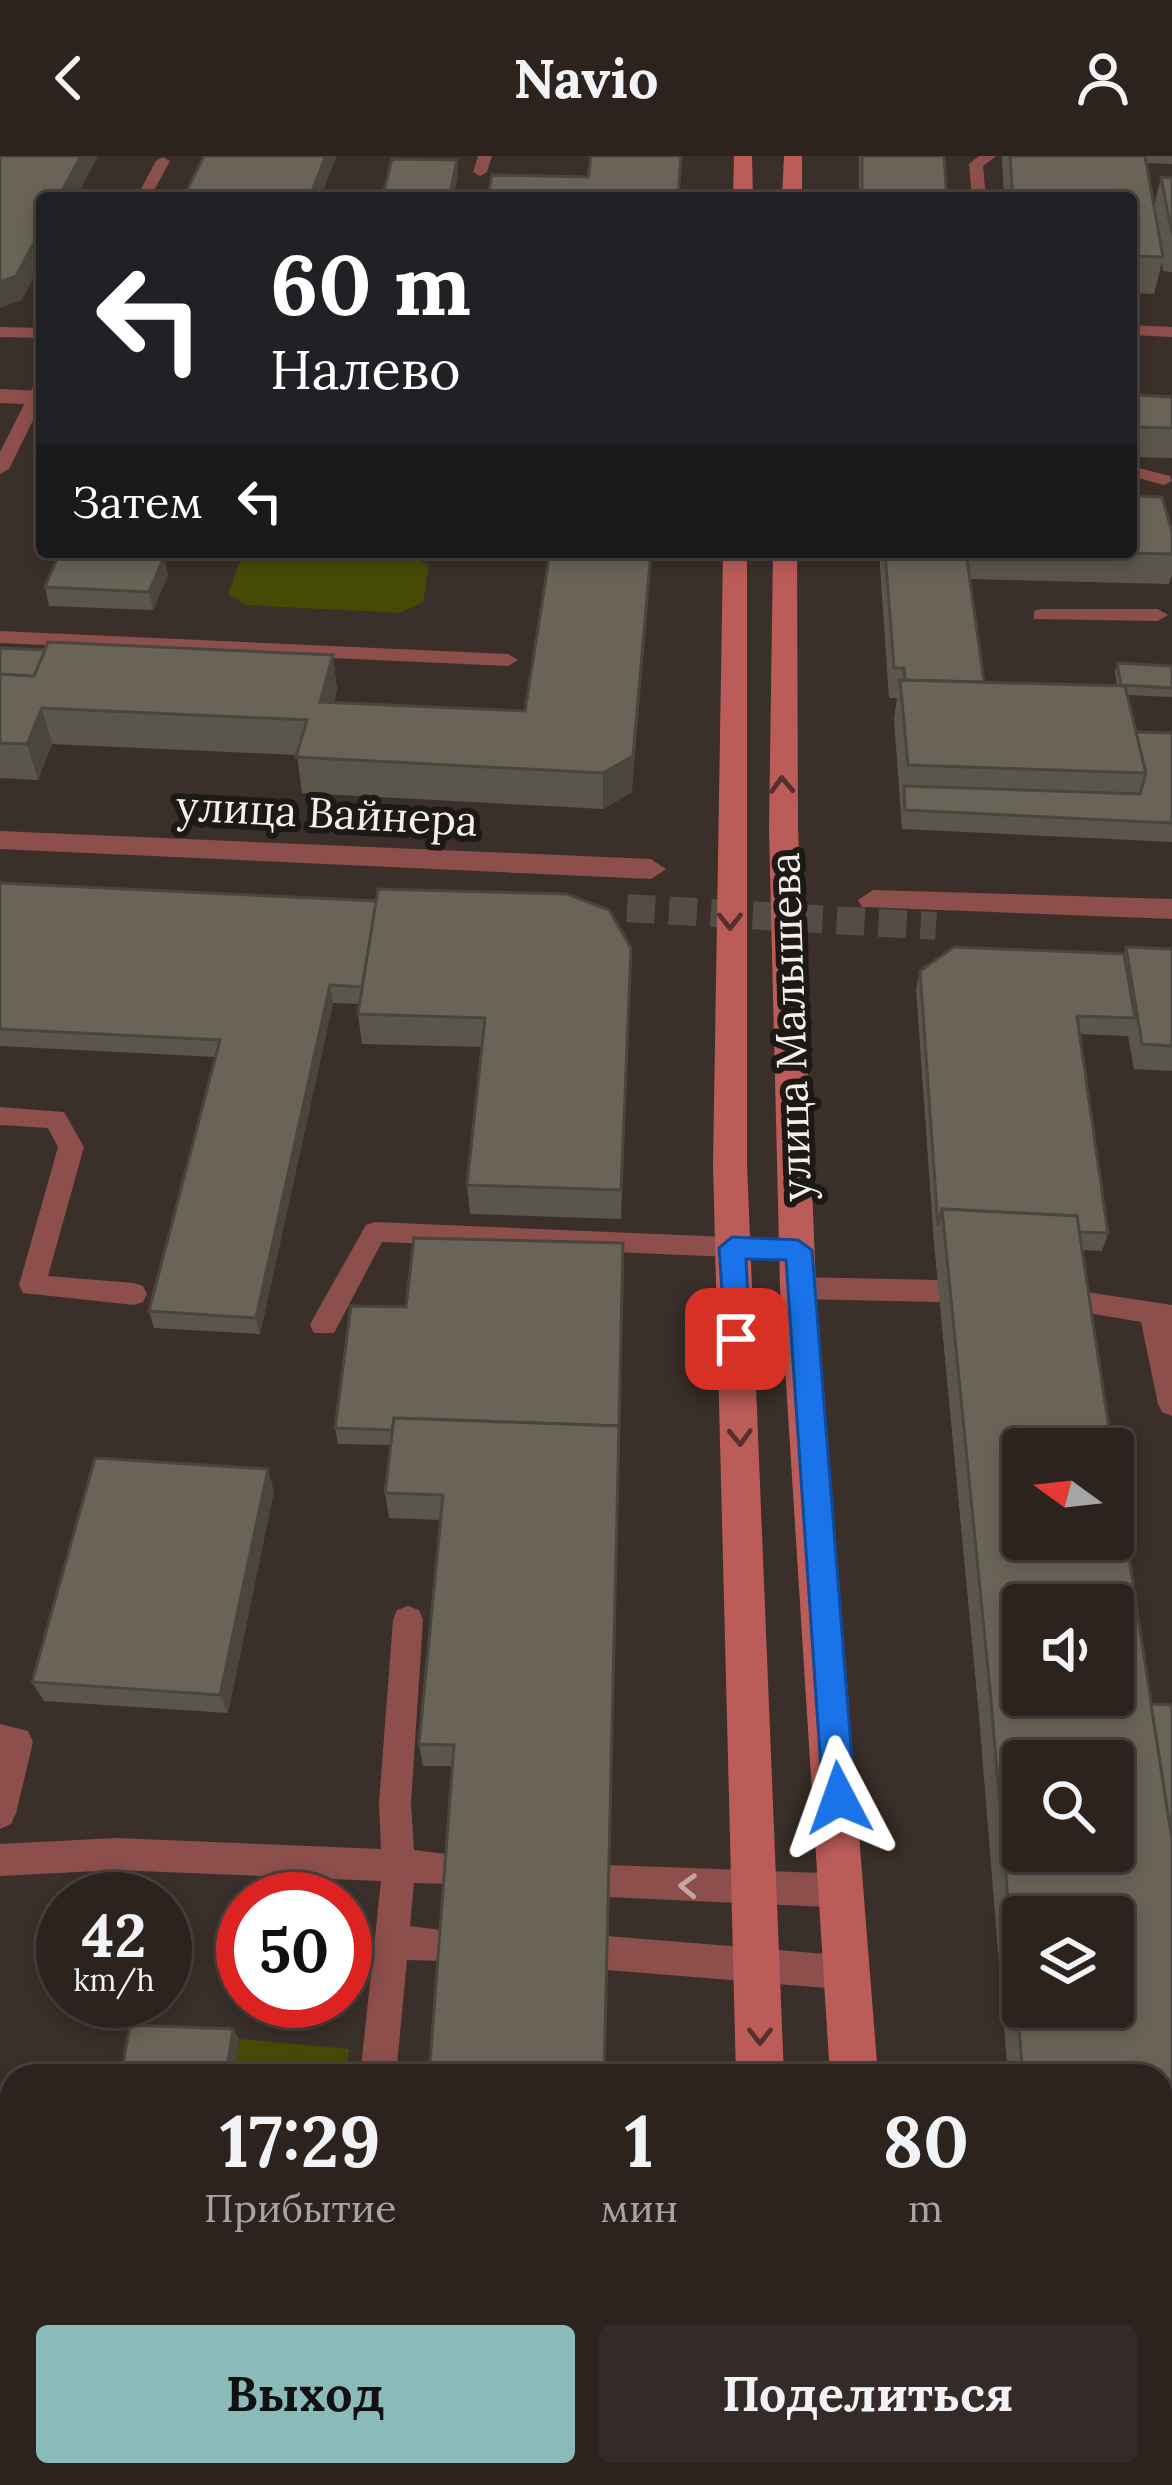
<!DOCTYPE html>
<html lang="ru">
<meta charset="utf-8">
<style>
:root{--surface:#2c231f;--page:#342b28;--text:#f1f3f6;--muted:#a6a4a4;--line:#48403d;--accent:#8bbbb9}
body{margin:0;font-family:Lora,serif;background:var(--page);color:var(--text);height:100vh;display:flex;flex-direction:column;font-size:45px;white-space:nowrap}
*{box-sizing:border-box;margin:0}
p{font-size:39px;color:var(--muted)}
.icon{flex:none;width:66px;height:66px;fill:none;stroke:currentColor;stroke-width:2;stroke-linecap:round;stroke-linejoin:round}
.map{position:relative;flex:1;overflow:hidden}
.drawer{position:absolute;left:0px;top:1908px;width:1173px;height:423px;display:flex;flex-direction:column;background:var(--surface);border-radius:36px 36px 0 0;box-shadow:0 6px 18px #0003,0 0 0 3px var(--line)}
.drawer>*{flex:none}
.top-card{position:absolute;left:36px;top:36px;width:1101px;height:366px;border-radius:12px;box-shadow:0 6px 18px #0003,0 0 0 3px var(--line);background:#202124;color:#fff;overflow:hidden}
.needle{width:78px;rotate:285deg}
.fabs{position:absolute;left:1002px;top:1272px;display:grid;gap:24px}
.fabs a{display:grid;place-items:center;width:132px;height:132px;border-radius:12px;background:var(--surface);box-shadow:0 6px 18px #0003,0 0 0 3px var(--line);font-size:60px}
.speed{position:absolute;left:36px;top:1716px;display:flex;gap:24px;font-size:60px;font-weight:700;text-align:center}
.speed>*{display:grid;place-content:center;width:156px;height:156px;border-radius:50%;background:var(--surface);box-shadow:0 6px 18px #0003,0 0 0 3px var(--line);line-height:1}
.speed small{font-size:30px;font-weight:400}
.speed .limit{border:18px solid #d22;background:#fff;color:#111}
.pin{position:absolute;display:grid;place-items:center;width:102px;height:102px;color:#fff;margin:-51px;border-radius:24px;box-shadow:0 6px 18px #0006}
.me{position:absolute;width:132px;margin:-66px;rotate:356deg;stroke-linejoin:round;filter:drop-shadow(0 0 9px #0008)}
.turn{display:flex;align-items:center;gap:42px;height:252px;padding:0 36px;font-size:54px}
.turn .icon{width:156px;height:156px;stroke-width:2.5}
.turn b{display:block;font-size:84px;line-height:102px}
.then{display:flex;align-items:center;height:114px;padding:0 36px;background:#0003;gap:24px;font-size:45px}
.eta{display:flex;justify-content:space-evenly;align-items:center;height:204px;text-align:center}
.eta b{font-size:72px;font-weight:700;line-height:84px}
.button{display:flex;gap:24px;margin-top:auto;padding:24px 36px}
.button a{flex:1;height:138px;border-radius:12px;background:var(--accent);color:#111;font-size:48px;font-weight:700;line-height:138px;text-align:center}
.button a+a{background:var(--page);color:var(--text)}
header{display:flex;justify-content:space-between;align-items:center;height:156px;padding:0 36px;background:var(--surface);font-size:54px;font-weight:700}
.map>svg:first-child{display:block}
</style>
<header><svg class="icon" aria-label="back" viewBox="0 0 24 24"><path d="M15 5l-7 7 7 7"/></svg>Navio<svg class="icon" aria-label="person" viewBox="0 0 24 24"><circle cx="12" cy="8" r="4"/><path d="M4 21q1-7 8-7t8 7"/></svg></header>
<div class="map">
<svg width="1172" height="2329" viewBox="0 0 1172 2329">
<rect width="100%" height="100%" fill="#3a2f29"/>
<g fill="#454b04">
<path d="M256 396 408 398 429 410 423 446 400 457 246 449 228 438 242 400Z"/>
<path d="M239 1883 349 1893 346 1920H234Z"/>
</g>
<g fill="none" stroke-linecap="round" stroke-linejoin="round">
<path stroke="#564c46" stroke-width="28" stroke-dasharray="28 14" stroke-linecap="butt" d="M627 752 936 770"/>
<g fill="#8c4f4b" fill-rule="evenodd">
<path d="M478 0H492L487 16 480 20 473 16Z"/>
<path d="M979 0H996L983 10 986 42H972L969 8Z"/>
<path d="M163 1 170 5 150 42H136L156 5Z"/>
<path d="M1131 169 1172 171V181L1131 179Z"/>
<path d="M0 171 42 172V182L0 181Z"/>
<path d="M42 224V246L9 313 0 318V296L34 229Z"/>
<path d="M1131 310 1170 320 1172 325 1164 329 1131 320Z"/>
<path d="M1041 453H1158L1168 459 1158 465 1034 463V455Z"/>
<path d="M0 475 508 498 518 504 508 510 0 487Z"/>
<path d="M0 951 64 956 84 991 48 1120 134 1127 143 1130 147 1138 143 1146 134 1149 23 1137 19 1129 58 991 48 972 0 969Z"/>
<path d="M375 1066 798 1084 811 1094 798 1104 382 1086 334 1177H314L310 1169 314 1161 366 1069Z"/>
<path d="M798 1121 938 1124 947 1127 951 1135 947 1143 938 1146 798 1143 789 1140 785 1132 789 1124Z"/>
<path d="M1073 1134 1172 1149V1260L1162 1256 1158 1248 1141 1166 1064 1153 1060 1145 1064 1137Z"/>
<path d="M408 1450 419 1454 423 1464 411 1647 414 1694 462 1700 466 1712 462 1724 450 1728 414 1727 410 1770 456 1776 461 1788 456 1800 444 1805 407 1804 396 1920H360L381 1725 116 1714 0 1720V1688L116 1682 381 1693 379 1647 393 1464 397 1454Z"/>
<path d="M0 1568 28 1575 33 1586 16 1657 11 1668 0 1673Z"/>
<path d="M608 1709 847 1718 859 1723 864 1735 859 1747 847 1752 608 1741 596 1737 591 1725 596 1713Z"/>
<path d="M607 1780 851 1800 863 1805 868 1817 863 1829 851 1834 607 1814 595 1809 590 1797 595 1785Z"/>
<path d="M316 2319H356L355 2329H315Z"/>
</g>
<g fill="#8c4f4b" fill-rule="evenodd">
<path d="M0 233 42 235V249L0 247Z"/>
<path d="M0 675 651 703 666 713 651 723 0 693Z"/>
<path d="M873 734 1172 743V763L862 751 858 744Z"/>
</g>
<g fill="#bc5c58" fill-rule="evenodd">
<path d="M734 0H752L753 42H733Z"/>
<path d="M784 0H802V42H782Z"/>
<path d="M723 396H747V1008L784 1920H736L713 1008Z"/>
<path d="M773 396H797L798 672 816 1132 878 1920H830L780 1132 769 672Z"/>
<path d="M734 2319H786L787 2329H733Z"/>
<path d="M838 2319H890L891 2329H837Z"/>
</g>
</g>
<g fill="#5b564c" fill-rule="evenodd">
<path d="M859 0H944L947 42H859Z"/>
<path d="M1002 0H1172V8L1146 7 1154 51 1161 21 1172 22V116L1163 115 1162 106 1154 138 1131 137V42H1004Z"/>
<path d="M1131 239 1172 241V302L1131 301Z"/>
<path d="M42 279V327L34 296Z"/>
<path d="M1172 376V419L1169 428 970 423 984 526 1117 530 1115 516 1117 507 1172 510V541L1127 539 1136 576 1172 577V686L902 673 894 563 897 542H889L879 396H1131Z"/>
<path d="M164 401 168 419 153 454 49 450 45 431Z"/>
<path d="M0 492 333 499 337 534 334 547 525 555 632 636 603 653 302 637 297 599 52 588 38 624 0 622Z"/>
<path d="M0 727 631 792 621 1063 470 1058 467 1029 482 891 362 888 358 858 360 848 333 847 260 1178 154 1172 149 1155 216 901 0 890Z"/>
<path d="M954 791 1124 798 1126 791 1172 793V915L1134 913 1128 880 1079 878 1108 1077 1102 1095 1082 1094 1112 1293H1023V1383H1113V1297L1151 1548 1172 1549V2329H1020L1040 2324V2319H1161V1920H1008L979 1560 934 1087 916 833 920 815ZM1023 1449H1113V1539H1023ZM1023 1605H1113V1695H1023ZM1023 1761H1113V1851H1023Z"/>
<path d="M623 1087 453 1610H423L419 1588 441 1364 389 1362 385 1337 390 1289 338 1288 335 1272 406 1151Z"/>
<path d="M274 1335 228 1557 44 1545 32 1526Z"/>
</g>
<g fill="#4a463e">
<path d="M81 0H98L76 42H58Z"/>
<path d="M326 0H337L320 42H309Z"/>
<path d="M457 4 458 21 453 42H449Z"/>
<path d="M42 72V105L22 144 0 152V126Z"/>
<path d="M651 396H652L632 636 603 653V617Z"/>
<path d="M164 401 168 419 153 454 149 436Z"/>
<path d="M333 499 337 534 325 582 320 546Z"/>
<path d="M42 552 52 588 38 624 27 588Z"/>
<path d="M330 829 333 847 260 1178 256 1162Z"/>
<path d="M268 1313 274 1335 228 1557 220 1539Z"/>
<path d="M233 1873 239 1883 234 1920H226Z"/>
</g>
<g fill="#6a6458" stroke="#4a463e" stroke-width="3" fill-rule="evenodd">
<path d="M0 0H81L58 42H42V72L16 120 0 126Z"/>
<path d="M204 0H326L309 42H183Z"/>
<path d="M591 0H681L678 42H488L492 19 588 21Z"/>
<path d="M862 0H944L947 42H862Z"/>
<path d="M1010 0H1145L1163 101 1131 100V42H1013Z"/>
<path d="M392 3 457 4 449 42H382Z"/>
<path d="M1161 21 1172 22V78Z"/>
<path d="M1131 239 1172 241V272L1131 271Z"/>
<path d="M42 279V296H34Z"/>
<path d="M1131 340 1162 341 1172 376V398L1086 396H1131Z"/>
<path d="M60 396 164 401 149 436 45 431Z"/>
<path d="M550 396H651L633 600 603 617 296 601 307 564 42 552 27 588 0 587V518L34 520 48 486 333 499 320 546 525 555Z"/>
<path d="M885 396H966L984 526 905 524 904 512H894Z"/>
<path d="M0 492 45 494 34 520 0 518Z"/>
<path d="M1117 507 1172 510V532L1121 529Z"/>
<path d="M900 524 1125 530 1146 617 908 609Z"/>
<path d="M1136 576 1172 577V667L905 654 904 630 1140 638 1146 617Z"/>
<path d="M0 727 377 745 362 831 330 829 256 1162 149 1155 220 884 0 873Z"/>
<path d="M378 733 567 738 609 754 631 792 621 1034 467 1029 485 862 358 858Z"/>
<path d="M954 791 1124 798 1135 862 1077 860 1108 1077 1079 1076 1077 1060 942 1053 938 1070 920 815Z"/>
<path d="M1126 791 1172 793V890L1142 888Z"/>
<path d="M942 1053 1077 1060 1112 1293H1023V1383H1113V1297L1172 1683V2329H1036V2324L1058 2325 1057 2319H1161V1920H1023L990 1533ZM1023 1449H1113V1539H1023ZM1023 1605H1113V1695H1023ZM1023 1761H1113V1851H1023Z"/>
<path d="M414 1082 623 1087 619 1270 394 1262 392 1274 335 1272 351 1150 406 1151Z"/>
<path d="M394 1262 619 1270 604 1920H429L454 1589 419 1588 443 1339 385 1337Z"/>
<path d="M95 1302 268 1313 220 1539 32 1526Z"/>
<path d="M1151 1548 1172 1549V1683Z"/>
<path d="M130 1869 233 1873 226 1920H121Z"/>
<path d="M370 2319H592L591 2329H369Z"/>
</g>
<defs><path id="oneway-chevron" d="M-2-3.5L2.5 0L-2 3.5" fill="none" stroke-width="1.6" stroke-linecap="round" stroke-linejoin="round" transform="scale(3)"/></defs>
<g stroke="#55302d">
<use href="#oneway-chevron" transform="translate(782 629) rotate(-92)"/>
<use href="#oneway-chevron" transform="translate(730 765) rotate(90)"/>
<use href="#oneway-chevron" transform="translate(740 1281) rotate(88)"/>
<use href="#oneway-chevron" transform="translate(760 1880) rotate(90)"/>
</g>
<use stroke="#c6a6a2" href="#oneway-chevron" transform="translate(688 1730) rotate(-178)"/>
<path fill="#1a73e8" stroke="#114b97" stroke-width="3" d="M732 1081 798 1084 812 1094 855 1642 851 1654 839 1658 828 1654 823 1642 786 1104 746 1103 750 1183 736 1194 726 1191 719 1092Z"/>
<g text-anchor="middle" stroke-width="12" stroke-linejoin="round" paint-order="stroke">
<g font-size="42" fill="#f5eeea" stroke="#1d1916">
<text transform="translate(327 657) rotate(3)" y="15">улица Вайнера</text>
<text transform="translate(790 871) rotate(-92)" y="15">улица Малышева</text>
</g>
</g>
</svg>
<div class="fabs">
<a><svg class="needle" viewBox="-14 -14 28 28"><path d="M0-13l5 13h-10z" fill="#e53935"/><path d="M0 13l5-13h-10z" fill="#a6a4a4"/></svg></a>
<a><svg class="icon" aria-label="sound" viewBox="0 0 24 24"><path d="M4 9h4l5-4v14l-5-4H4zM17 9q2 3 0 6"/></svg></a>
<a><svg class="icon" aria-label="search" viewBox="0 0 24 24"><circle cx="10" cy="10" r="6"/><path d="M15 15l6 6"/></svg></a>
<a><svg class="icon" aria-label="layers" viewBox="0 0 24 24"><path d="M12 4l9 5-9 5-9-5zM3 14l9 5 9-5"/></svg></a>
</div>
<div class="speed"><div>42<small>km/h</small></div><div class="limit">50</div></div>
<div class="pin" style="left:736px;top:1183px;background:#d93025"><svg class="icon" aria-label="arrive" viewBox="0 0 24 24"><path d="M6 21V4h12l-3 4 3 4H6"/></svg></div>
<svg class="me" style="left:839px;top:1642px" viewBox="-20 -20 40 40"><path d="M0-17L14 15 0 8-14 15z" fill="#1a73e8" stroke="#fff" stroke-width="4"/></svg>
<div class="top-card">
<div class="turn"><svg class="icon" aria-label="left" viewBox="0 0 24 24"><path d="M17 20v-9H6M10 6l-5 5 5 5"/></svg><div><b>60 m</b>Налево</div></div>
<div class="then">Затем<svg class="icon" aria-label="left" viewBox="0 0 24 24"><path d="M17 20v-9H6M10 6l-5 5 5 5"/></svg></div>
</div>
<section class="drawer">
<div class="eta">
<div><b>17:29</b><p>Прибытие</p></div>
<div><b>1</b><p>мин</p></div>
<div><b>80</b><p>m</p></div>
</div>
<div class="button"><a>Выход</a><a>Поделиться</a></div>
</section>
</div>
